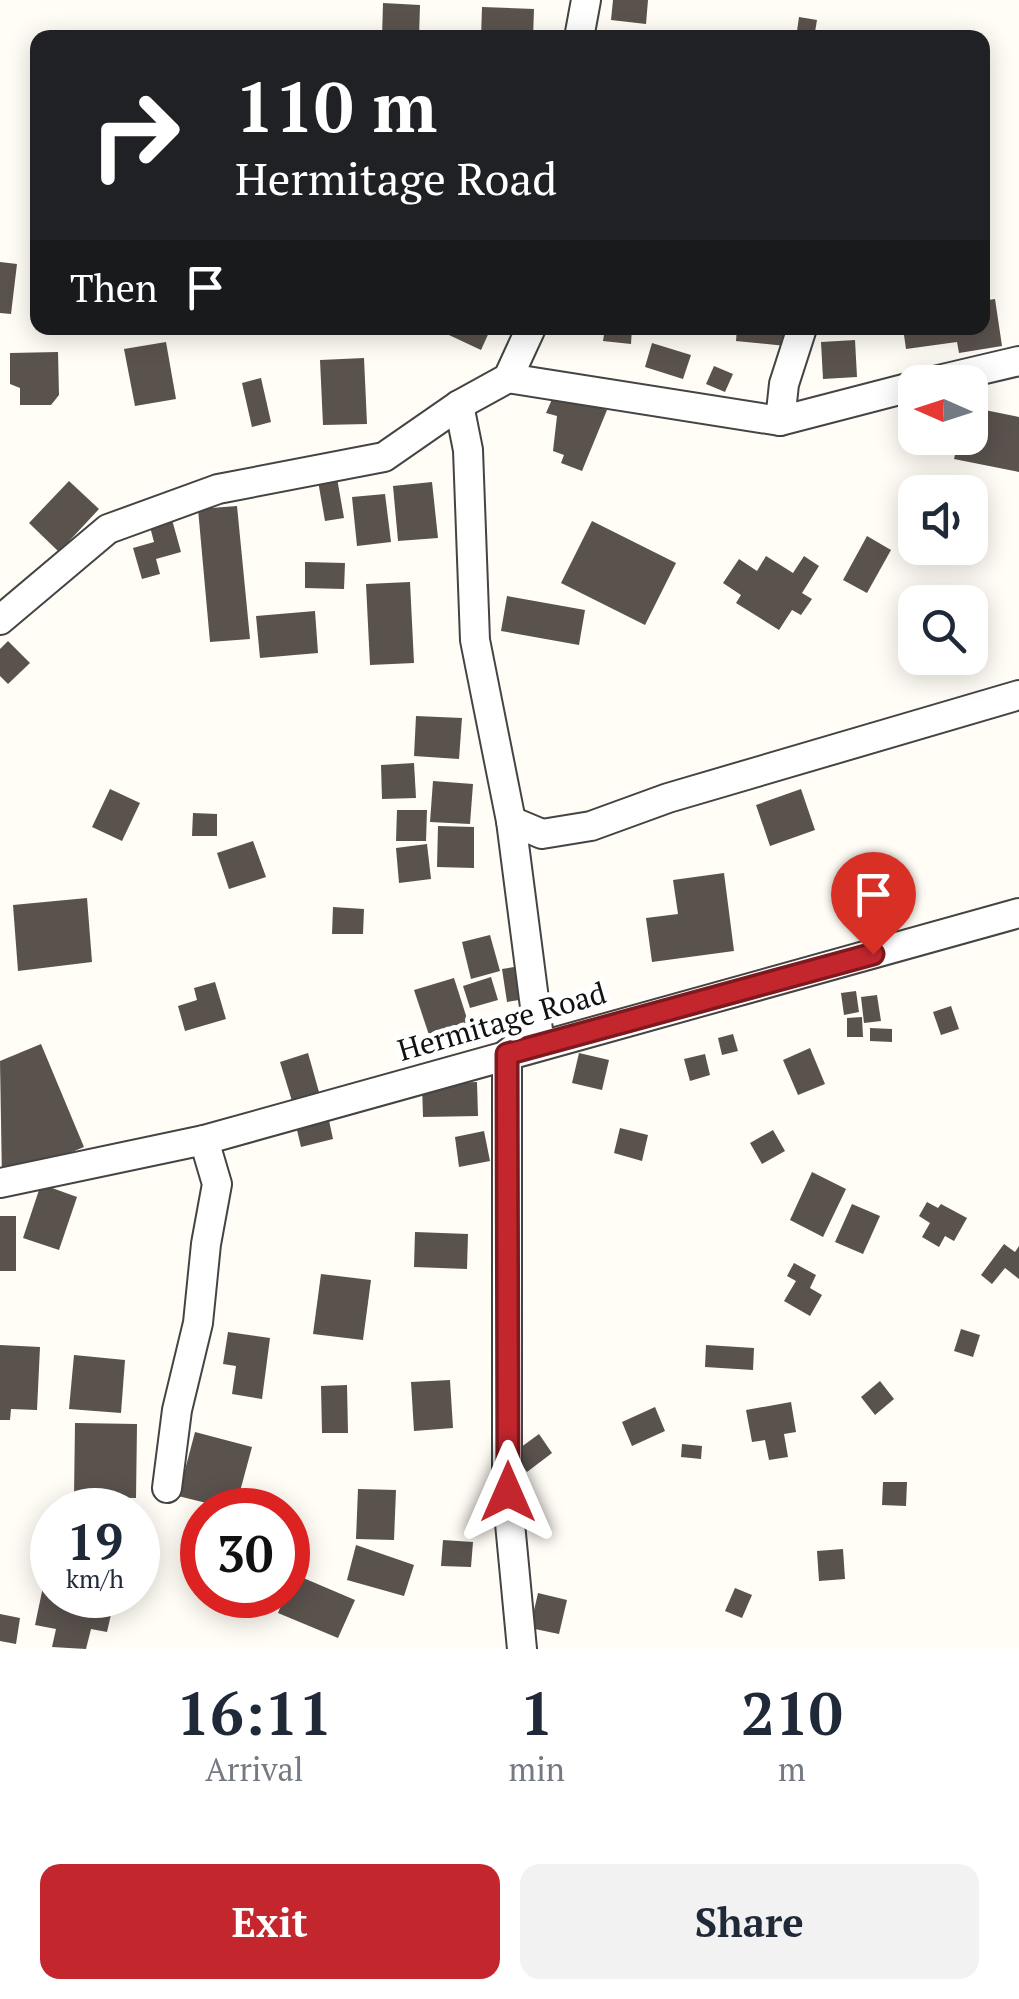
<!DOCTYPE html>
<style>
:root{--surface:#fff;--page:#f2f2f3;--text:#1f2937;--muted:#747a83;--accent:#c4262e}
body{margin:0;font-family:"PT Serif",serif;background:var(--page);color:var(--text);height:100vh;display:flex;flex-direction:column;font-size:38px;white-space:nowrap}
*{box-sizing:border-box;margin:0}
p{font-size:32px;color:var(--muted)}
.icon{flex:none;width:55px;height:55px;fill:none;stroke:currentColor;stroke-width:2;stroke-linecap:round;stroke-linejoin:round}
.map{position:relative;height:1649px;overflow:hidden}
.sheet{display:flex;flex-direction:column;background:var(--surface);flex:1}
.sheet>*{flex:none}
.hud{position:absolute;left:30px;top:30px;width:960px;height:305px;border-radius:20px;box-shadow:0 5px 25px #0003;background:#202124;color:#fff;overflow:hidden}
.needle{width:65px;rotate:273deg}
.fabs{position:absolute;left:898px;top:365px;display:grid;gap:20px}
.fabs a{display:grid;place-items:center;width:90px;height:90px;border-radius:20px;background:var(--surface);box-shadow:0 5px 25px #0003;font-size:50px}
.speed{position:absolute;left:30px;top:1488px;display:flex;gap:20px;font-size:50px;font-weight:700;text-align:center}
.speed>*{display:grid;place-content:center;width:130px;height:130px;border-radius:50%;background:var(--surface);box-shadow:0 5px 25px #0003;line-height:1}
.speed small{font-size:25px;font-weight:400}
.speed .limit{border:15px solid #d22;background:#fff;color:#111}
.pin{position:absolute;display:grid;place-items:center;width:85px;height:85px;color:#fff;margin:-102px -42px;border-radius:50% 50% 50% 0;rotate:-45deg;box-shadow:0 0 10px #0007}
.pin .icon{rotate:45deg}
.me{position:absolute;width:110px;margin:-55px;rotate:0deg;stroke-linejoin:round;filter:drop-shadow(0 0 8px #0008)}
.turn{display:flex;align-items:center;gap:35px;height:210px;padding:0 40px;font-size:45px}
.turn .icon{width:130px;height:130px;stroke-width:2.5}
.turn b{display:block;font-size:70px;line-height:85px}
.then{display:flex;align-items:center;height:95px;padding:0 40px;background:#0003;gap:20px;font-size:38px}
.eta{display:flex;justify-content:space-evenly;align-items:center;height:170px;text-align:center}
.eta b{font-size:60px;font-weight:600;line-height:70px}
.action{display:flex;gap:20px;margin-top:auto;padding:20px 40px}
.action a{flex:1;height:115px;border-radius:20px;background:var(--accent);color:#fff;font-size:40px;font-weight:600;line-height:115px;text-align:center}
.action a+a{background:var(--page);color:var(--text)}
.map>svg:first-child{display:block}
</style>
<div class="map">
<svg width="1019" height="1649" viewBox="0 0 1019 1649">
<rect width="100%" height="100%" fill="#fffdf5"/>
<g fill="#5a524d">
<path d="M613 0H648L646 24 611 20Z"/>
<path d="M383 3 420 5 419 38H382Z"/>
<path d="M482 7 534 9 533 38H481Z"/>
<path d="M799 17 817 20 814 38H796Z"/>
<path d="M0 262 17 264 11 314 0 313Z"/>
<path d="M995 299 1002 346 959 353 957 342 906 349 903 328H982V301Z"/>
<path d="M434 328H491L481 350Z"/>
<path d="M605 328H632L631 344 603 341Z"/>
<path d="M737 328H788L786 346 736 341Z"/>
<path d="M855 340 857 377 823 379 821 342Z"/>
<path d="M166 342 176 399 135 406 124 349Z"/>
<path d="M652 343 691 355 683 379 645 367Z"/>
<path d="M58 352 59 395 51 405H20V388L10 384V353Z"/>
<path d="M364 358 367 424 323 425 320 360Z"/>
<path d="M714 366 733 374 725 392 706 384Z"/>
<path d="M261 378 271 422 252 427 242 383Z"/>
<path d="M556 390 607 410 582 471 561 463 564 455 553 451 557 416 546 413Z"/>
<path d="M970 407 1019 417V472L954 459 959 438H970Z"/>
<path d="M337 478 344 518 325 521 318 481Z"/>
<path d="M69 481 99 509 59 552 29 523Z"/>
<path d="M432 482 438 538 398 541 393 486Z"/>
<path d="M385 494 391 542 357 546 352 497Z"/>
<path d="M237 506 250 639 210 642 198 509Z"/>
<path d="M171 516 181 552 156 559 160 574 142 579 133 548 154 542 149 523Z"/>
<path d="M592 521 676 563 645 625 561 583Z"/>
<path d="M867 536 891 550 867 593 843 580Z"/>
<path d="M766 556 793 573 804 556 819 566 802 593 812 599 801 615 792 610 779 630 736 603 741 595 723 583 739 559 757 571Z"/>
<path d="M305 562 345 563 344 589 305 588Z"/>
<path d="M410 582 414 663 370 665 366 584Z"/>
<path d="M507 596 585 610 579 645 501 631Z"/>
<path d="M315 611 318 653 260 658 256 616Z"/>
<path d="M8 641 30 663 8 684 0 676V649Z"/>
<path d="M416 716 462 718 459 759 414 756Z"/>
<path d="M414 763 416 798 382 799 381 765Z"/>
<path d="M433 781 473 784 470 824 430 822Z"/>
<path d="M110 789 140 803 122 841 92 827Z"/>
<path d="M801 789 815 830 770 846 756 805Z"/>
<path d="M397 810H427L426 841H396Z"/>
<path d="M193 813 217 814V836H192Z"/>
<path d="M438 826 474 827V868L437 867Z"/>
<path d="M253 841 266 877 229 889 217 853Z"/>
<path d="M427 844 431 879 399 883 396 848Z"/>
<path d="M724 873 734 951 652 962 646 918 678 914 673 880Z"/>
<path d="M87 898 92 962 18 971 13 905Z"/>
<path d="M333 907 364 909 363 934H332Z"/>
<path d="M490 935 500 971 471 979 462 942Z"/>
<path d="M520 966 525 999 507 1002 502 969Z"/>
<path d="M491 977 498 1000 470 1008 463 986Z"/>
<path d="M454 978 470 1028 431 1041 414 990Z"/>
<path d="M215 982 226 1019 185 1031 178 1006 197 1000 194 988Z"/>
<path d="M856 991 859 1012 844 1015 841 993Z"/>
<path d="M877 995 881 1021 864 1023 861 997Z"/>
<path d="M951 1006 959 1029 941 1035 933 1012Z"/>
<path d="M862 1017 863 1037H847V1018Z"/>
<path d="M870 1028 892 1029V1042L870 1041Z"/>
<path d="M733 1034 738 1051 722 1055 718 1038Z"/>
<path d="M41 1044 84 1147 2 1181 0 1061Z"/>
<path d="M810 1048 825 1084 798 1095 783 1060Z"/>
<path d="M308 1053 319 1092 292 1101 280 1062Z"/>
<path d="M579 1053 609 1060 602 1090 572 1083Z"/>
<path d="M705 1054 710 1075 690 1081 684 1059Z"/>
<path d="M477 1082 478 1116 423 1117 422 1084Z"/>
<path d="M327 1111 333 1139 301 1147 297 1130 310 1126 307 1116Z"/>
<path d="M620 1128 648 1135 642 1161 614 1153Z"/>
<path d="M773 1130 785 1151 762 1164 750 1143Z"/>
<path d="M484 1131 490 1161 459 1167 455 1137Z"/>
<path d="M812 1172 846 1189 823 1237 790 1220Z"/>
<path d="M41 1184 77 1197 59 1250 23 1238Z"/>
<path d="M927 1202 938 1208 941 1204 967 1218 954 1241 945 1236 939 1247 922 1237 930 1223 919 1216Z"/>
<path d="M852 1204 880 1216 863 1254 835 1242Z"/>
<rect x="0" y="1216" width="16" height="55"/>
<path d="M415 1232 468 1234 467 1269 414 1267Z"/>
<path d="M1004 1244 1015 1252 1019 1246V1279L1005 1268 992 1284 981 1275Z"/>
<path d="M794 1263 816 1275 810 1288 822 1295 810 1316 784 1301 796 1281 787 1276Z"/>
<path d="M321 1274 371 1280 363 1340 313 1334Z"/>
<path d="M961 1329 980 1335 973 1357 954 1351Z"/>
<path d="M228 1332 270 1338 262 1399 232 1394 236 1366 223 1364Z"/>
<path d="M0 1345 40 1347 37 1410 11 1409 10 1420H0Z"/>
<path d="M706 1345 754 1348 753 1370 705 1367Z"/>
<path d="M74 1355 125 1360 121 1413 69 1409Z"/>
<path d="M450 1380 453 1428 414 1431 411 1382Z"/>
<path d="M880 1381 894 1399 875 1415 861 1397Z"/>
<path d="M347 1385 348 1433H322L321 1386Z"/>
<path d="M791 1402 796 1432 784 1434 788 1457 769 1460 765 1440 752 1442 746 1410Z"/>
<path d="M655 1407 665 1431 632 1446 622 1422Z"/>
<path d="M75 1423 137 1424 136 1498 74 1497Z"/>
<path d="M195 1432 252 1447 235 1510 178 1496Z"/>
<path d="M539 1434 552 1453 527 1472 513 1453Z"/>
<path d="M682 1444 702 1446 701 1459 681 1457Z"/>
<path d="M883 1482H907L906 1506 882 1505Z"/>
<path d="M358 1489 396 1490 394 1540 356 1539Z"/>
<path d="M200 1532H202V1589L191 1587Z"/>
<path d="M443 1540 473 1542 471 1567 441 1566Z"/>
<path d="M356 1545 414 1565 404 1596 347 1580Z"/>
<path d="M843 1549 845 1579 819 1581 817 1551Z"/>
<path d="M294 1574 355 1600 338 1638 278 1613Z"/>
<path d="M44 1582 52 1584V1595L115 1597 107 1632 91 1629 86 1649 52 1647 56 1629 35 1625Z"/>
<path d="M735 1588 752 1595 742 1618 725 1611Z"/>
<path d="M538 1593 567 1600 559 1634 530 1628Z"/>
<path d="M0 1614 20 1618 16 1644 0 1641Z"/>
</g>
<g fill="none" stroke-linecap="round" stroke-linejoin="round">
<defs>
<g id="street">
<path d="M579 38 586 0"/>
<path d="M508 378 780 421 915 386"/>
<path d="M930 382 1019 361"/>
<path d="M459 405 468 450 475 640 511 821 538 1030 507 1054V1492L522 1649"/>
<path d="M780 421 784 384 802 328"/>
<path d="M0 620 108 529 218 489 384 457 459 405 508 378 531 328"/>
<path d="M511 821 542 834 591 826 668 798 1019 695"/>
<path d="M0 1183 204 1140 1019 913"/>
<path d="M167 1488 177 1410 198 1323 206 1244 217 1184 204 1140"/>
</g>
</defs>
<use href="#street" stroke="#444" stroke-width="32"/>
<use href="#street" stroke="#fff" stroke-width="28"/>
</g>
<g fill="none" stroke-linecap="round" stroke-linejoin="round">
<defs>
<path id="route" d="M508 1492 507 1054 873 954"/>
</defs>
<use href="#route" stroke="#7f191e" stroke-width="25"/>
<use href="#route" stroke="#c4262e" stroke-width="18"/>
</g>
<g text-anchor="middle" stroke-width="10" stroke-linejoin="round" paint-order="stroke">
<g font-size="30" fill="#111" stroke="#fff">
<text transform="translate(502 1022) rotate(-16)" y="10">Hermitage Road</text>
</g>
</g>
</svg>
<div class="fabs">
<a><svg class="needle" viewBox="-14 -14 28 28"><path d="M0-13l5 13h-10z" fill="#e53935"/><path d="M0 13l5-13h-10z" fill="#747a83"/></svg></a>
<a><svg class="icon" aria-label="sound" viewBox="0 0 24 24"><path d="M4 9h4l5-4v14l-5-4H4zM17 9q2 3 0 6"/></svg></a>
<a><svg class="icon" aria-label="search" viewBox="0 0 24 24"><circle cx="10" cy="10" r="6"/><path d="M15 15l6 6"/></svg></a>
</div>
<div class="speed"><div>19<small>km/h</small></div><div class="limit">30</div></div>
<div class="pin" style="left:873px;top:954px;background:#d93025"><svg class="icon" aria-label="arrive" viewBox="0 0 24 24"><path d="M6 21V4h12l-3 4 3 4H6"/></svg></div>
<svg class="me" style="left:508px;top:1492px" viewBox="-20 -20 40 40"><path d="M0-17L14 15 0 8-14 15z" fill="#c4262e" stroke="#fff" stroke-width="4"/></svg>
<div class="hud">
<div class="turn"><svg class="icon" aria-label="right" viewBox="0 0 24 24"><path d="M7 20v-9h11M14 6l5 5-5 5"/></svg><div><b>110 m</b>Hermitage Road</div></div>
<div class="then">Then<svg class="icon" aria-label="arrive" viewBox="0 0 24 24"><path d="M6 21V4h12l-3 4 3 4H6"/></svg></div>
</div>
</div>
<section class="sheet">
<div class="eta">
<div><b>16:11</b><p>Arrival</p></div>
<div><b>1</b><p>min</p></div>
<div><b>210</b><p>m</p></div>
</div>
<div class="action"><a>Exit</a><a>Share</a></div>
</section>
